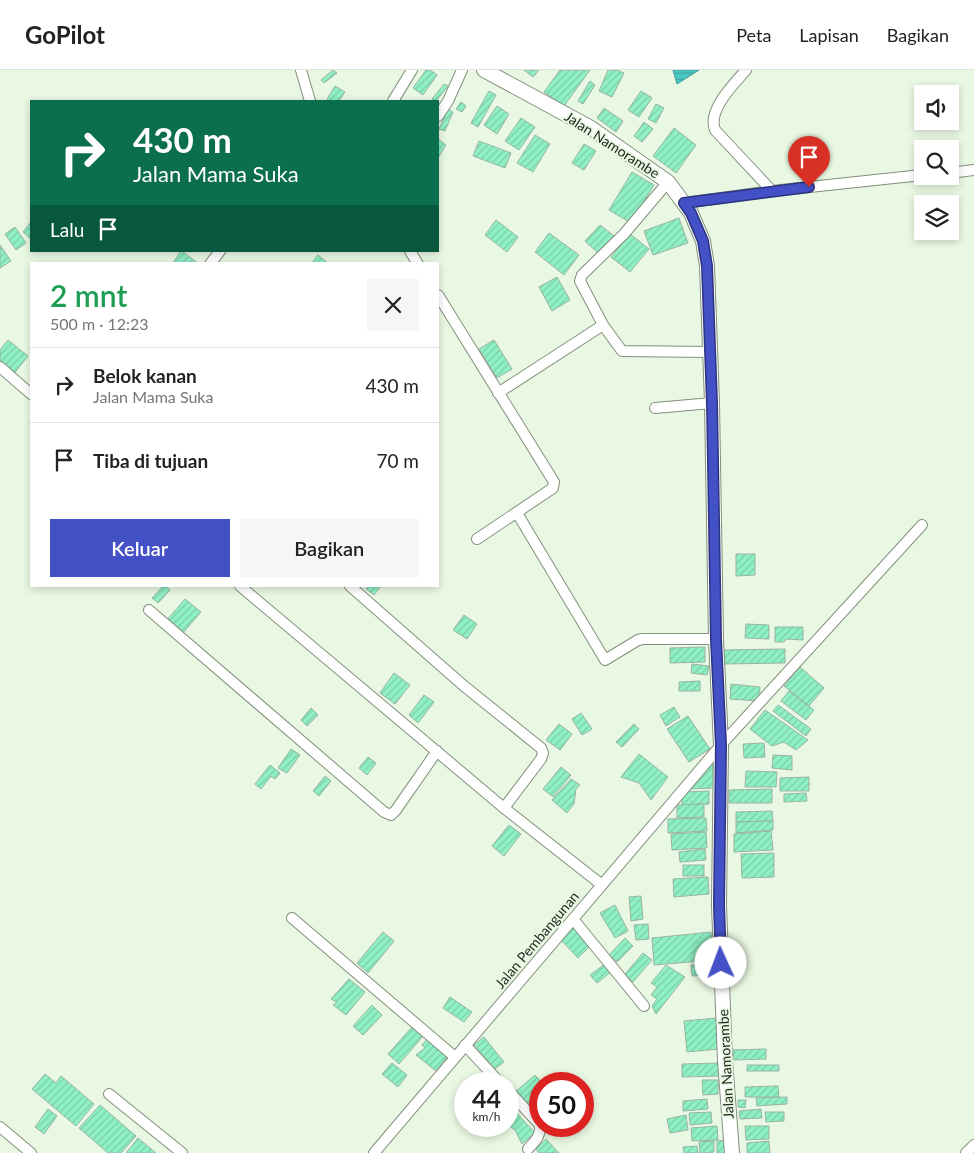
<!DOCTYPE html>
<html lang="id">
<meta charset="utf-8">
<style>
:root{--surface:#fff;--page:#f6f6f6;--text:#222;--muted:#767676;--line:#e0e0e0;--accent:#4450c5}
body{margin:0;font-family:Lato,sans-serif;background:var(--page);color:var(--text);height:100vh;display:flex;flex-direction:column;font-size:19px;white-space:nowrap}
*{box-sizing:border-box;margin:0}
p{font-size:16px;color:var(--muted)}
.icon{flex:none;width:28px;height:28px;fill:none;stroke:currentColor;stroke-width:2;stroke-linecap:round;stroke-linejoin:round}
.map{position:relative;flex:1;overflow:hidden}
.details{position:absolute;left:30px;top:192px;width:409px;height:325px;display:flex;flex-direction:column;background:var(--surface);border-radius:0px;box-shadow:0 2px 8px #0003}
.details>*{flex:none}
.guide{position:absolute;left:30px;top:30px;width:409px;height:152px;border-radius:0px;box-shadow:0 2px 8px #0003;background:#0b6e4f;color:#fff;overflow:hidden}
.controls{position:absolute;left:914px;top:15px;display:grid;gap:10px}
.controls a{display:grid;place-items:center;width:45px;height:45px;border-radius:0px;background:var(--surface);box-shadow:0 2px 8px #0003;font-size:25px}
.speed{position:absolute;left:454px;top:1002px;display:flex;gap:10px;font-size:25px;font-weight:700;text-align:center}
.speed>*{display:grid;place-content:center;width:65px;height:65px;border-radius:50%;background:var(--surface);box-shadow:0 2px 8px #0003;line-height:1}
.speed small{font-size:12px;font-weight:400}
.speed .limit{border:8px solid #d22;background:#fff;color:#111}
.pin{position:absolute;display:grid;place-items:center;width:42px;height:42px;color:#fff;margin:-51px -21px;border-radius:50% 50% 50% 0;rotate:-45deg;box-shadow:0 0 5px #0007}
.pin .icon{rotate:45deg}
.me{position:absolute;width:55px;margin:-28px;rotate:358deg;stroke-linejoin:round;filter:drop-shadow(0 0 4px #0008)}
.turn{display:flex;align-items:center;gap:18px;height:105px;padding:0 20px;font-size:22px}
.turn .icon{width:65px;height:65px;stroke-width:2.5}
.turn b{display:block;font-size:35px;line-height:42px}
.then{display:flex;align-items:center;height:48px;padding:0 20px;background:#0003;gap:10px;font-size:19px}
.round{display:grid;place-items:center;flex:none;width:52px;height:52px;border-radius:0px;background:var(--page)}
.summary{display:flex;align-items:center;justify-content:space-between;height:85px;padding:0 20px}
h1{font-size:30px;font-weight:600;line-height:38px;color:#1e9e55}
.action{display:flex;gap:10px;margin-top:auto;padding:10px 20px}
.action a{flex:1;height:58px;border-radius:0px;background:var(--accent);color:#fff;font-size:20px;font-weight:600;line-height:58px;text-align:center}
.action a+a{background:var(--page);color:var(--text)}
ul{padding:0;list-style:none}
li{display:flex;align-items:center;gap:15px;height:75px;padding:0 20px;border-top:1px solid var(--line)}
li div{flex:1}
li b{display:block;font-size:19px}
li em{font-style:normal}
header{display:flex;align-items:center;gap:30px;box-sizing:border-box;height:70px;padding:0 25px;background:var(--surface);border-bottom:1px solid var(--line)}
header strong{font-size:24px}
nav{display:flex;gap:28px;margin-inline-start:auto;font-size:18px}
.map>svg:first-child{display:block}
</style>
<header>
<strong>GoPilot</strong>
<nav><a>Peta</a><a>Lapisan</a><a>Bagikan</a></nav>
</header>
<div class="map">
<svg width="974" height="1083" viewBox="0 0 974 1083">
<defs>
<pattern id="water-rules" width="6" height="5" patternUnits="userSpaceOnUse" patternTransform="scale(1.25)"><rect width="6" height="5" fill="#4acac5"/><path d="M0 2.5h6" fill="none" stroke="#3da4a0"/></pattern>
<pattern id="building-hatch" width="6" height="6" patternUnits="userSpaceOnUse" patternTransform="scale(1.25)"><rect width="6" height="6" fill="#8ff0c4"/><path d="M-1 1l2-2M0 6l6-6M5 7l2-2" fill="none" stroke="#7bcea8"/></pattern>
</defs>
<rect width="100%" height="100%" fill="#e9f8e2"/>
<path fill="url(#water-rules)" stroke="#3f9a94" d="M673 0H699L677 14Z"/>
<g fill="url(#building-hatch)" stroke="#9ab3a6">
<path d="M333 0 337 3 324 13 321 10Z"/>
<path d="M426 0H430L437 5 423 25 413 18Z"/>
<path d="M524 0H539L533 7Z"/>
<path d="M560 0H590L564 36 544 22Z"/>
<path d="M608 0H617L624 3 612 27 599 21Z"/>
<path d="M590 11 595 15 583 34 578 31Z"/>
<path d="M444 14 448 16 436 31 432 29Z"/>
<path d="M335 16 345 22 339 31H330L327 29Z"/>
<path d="M489 21 496 25 478 57 471 53Z"/>
<path d="M641 21 652 28 639 47 628 40Z"/>
<path d="M461 32 466 36 462 42 456 39Z"/>
<path d="M656 34 664 38 656 53 648 49Z"/>
<path d="M497 36 509 44 497 64 484 55Z"/>
<path d="M604 38 623 51 616 62 597 48Z"/>
<path d="M448 39 453 42 445 61 439 59Z"/>
<path d="M521 48 535 57 519 80 505 71Z"/>
<path d="M644 52 653 59 642 72 634 66Z"/>
<path d="M674 58 696 75 676 103 653 86Z"/>
<path d="M535 65 550 74 533 102 517 93Z"/>
<path d="M438 69 446 75 438 88Z"/>
<path d="M479 71 511 83 505 98 473 86Z"/>
<path d="M584 74 596 81 584 100 572 93Z"/>
<path d="M632 102 654 115 631 153 609 140Z"/>
<path d="M679 148 688 173 653 185 644 161Z"/>
<path d="M496 150 518 167 507 182 485 165Z"/>
<path d="M30 153H31V169L23 162Z"/>
<path d="M600 155 614 166 598 183 585 171Z"/>
<path d="M15 157 26 173 16 180 5 164Z"/>
<path d="M549 163 579 185 564 205 535 182Z"/>
<path d="M630 164 649 179 630 202 611 187Z"/>
<path d="M0 175 11 191 0 198Z"/>
<path d="M181 181H182L199 194H172Z"/>
<path d="M318 185 329 194H311Z"/>
<path d="M557 207 570 230 552 241 539 217Z"/>
<path d="M8 270 28 286 13 305 0 295V280Z"/>
<path d="M494 270 512 299 497 308 479 279Z"/>
<path d="M736 484H755V505L736 506Z"/>
<path d="M163 516H166L170 520 158 533 152 528Z"/>
<path d="M369 516H381L374 525 366 519Z"/>
<path d="M185 529 201 542 182 564 166 551Z"/>
<path d="M464 545 477 554 467 569 453 560Z"/>
<path d="M746 554 769 555V569L745 568Z"/>
<path d="M775 557H803V570L786 569 784 572H775Z"/>
<path d="M705 577V592L670 593V578Z"/>
<path d="M785 579V593L724 594V580Z"/>
<path d="M692 594 709 596 707 605 691 603Z"/>
<path d="M800 597 824 618 809 636 784 616Z"/>
<path d="M394 603 410 615 395 634 380 623Z"/>
<path d="M700 611V621H679V612Z"/>
<path d="M731 614 760 617 759 631 730 629Z"/>
<path d="M789 621 814 640 806 650 781 631Z"/>
<path d="M424 625 434 632 418 653 409 645Z"/>
<path d="M778 635 811 659 806 666 773 641Z"/>
<path d="M674 637 680 647 666 656 660 645Z"/>
<path d="M311 638 318 645 307 656 301 650Z"/>
<path d="M765 640 808 670 796 680 784 672 772 676 750 659Z"/>
<path d="M581 643 592 659 582 665 572 649Z"/>
<path d="M688 646 710 679 689 692 667 659Z"/>
<path d="M559 654 572 664 560 680 546 670Z"/>
<path d="M634 654 639 659 622 677 616 672Z"/>
<path d="M764 673 765 687 744 688 743 674Z"/>
<path d="M291 679 300 685 287 703 278 698Z"/>
<path d="M639 684 668 707 651 730 639 713 621 707Z"/>
<path d="M773 685 792 686V700L772 698Z"/>
<path d="M368 687 376 693 367 705 359 698Z"/>
<path d="M713 692 714 718 688 719Z"/>
<path d="M270 695 280 703 275 709 271 706 261 719 255 714Z"/>
<path d="M561 697 571 705 553 727 543 719Z"/>
<path d="M746 701 777 702 776 717H745Z"/>
<path d="M325 706 331 711 319 726 313 721Z"/>
<path d="M809 707V721H780V708Z"/>
<path d="M571 709 580 715 576 719 574 734 567 743 552 730Z"/>
<path d="M772 719V733H729V720Z"/>
<path d="M709 721V734L682 735V722Z"/>
<path d="M806 723 807 731 784 732V724Z"/>
<path d="M704 734V747L677 748V735Z"/>
<path d="M772 741 773 751 736 752V742Z"/>
<path d="M706 748 707 761 668 763V749Z"/>
<path d="M773 751V760L736 763V752Z"/>
<path d="M509 755 521 764 504 786 492 776Z"/>
<path d="M771 761 773 780 734 782V764Z"/>
<path d="M706 762 707 778 672 780 671 764Z"/>
<path d="M705 779 706 790 680 792 679 782Z"/>
<path d="M774 783V807L742 808 741 784Z"/>
<rect x="683" y="795" width="21" height="11"/>
<path d="M708 807 709 824 674 827 673 809Z"/>
<path d="M641 826 643 849 631 851 629 827Z"/>
<path d="M615 835 628 861 615 868 600 843Z"/>
<path d="M648 854 649 869 636 870 634 855Z"/>
<path d="M573 855 591 875 578 888 559 868Z"/>
<path d="M383 862 394 871 368 903 357 893Z"/>
<path d="M711 862 713 890 654 895 652 868Z"/>
<path d="M625 868 633 876 617 892 609 885Z"/>
<path d="M643 883 652 890 633 912 625 904Z"/>
<path d="M605 894 611 902 597 913 590 905Z"/>
<path d="M713 894 714 904 692 906 691 895Z"/>
<path d="M666 895 685 907 656 944 652 936 657 929 651 925 657 917 651 913Z"/>
<path d="M349 909 365 922 346 945 333 935 337 932 331 929Z"/>
<path d="M450 927 472 942 464 952 443 938Z"/>
<path d="M372 935 382 945 363 965 353 956Z"/>
<path d="M717 948 719 979 687 982 684 951Z"/>
<path d="M412 957 423 966 399 994 388 984Z"/>
<path d="M429 967 450 984 436 1001 416 985 425 978 422 975Z"/>
<path d="M484 967 504 992 495 999 474 975Z"/>
<path d="M766 979V989L734 990 733 980Z"/>
<path d="M392 993 407 1005 398 1017 382 1004Z"/>
<path d="M720 993V1006L682 1007V994Z"/>
<rect x="747" y="995" width="32" height="6"/>
<path d="M45 1004 56 1013 61 1006 94 1034 76 1056 32 1019Z"/>
<path d="M535 1005 543 1014H540V1051L515 1022Z"/>
<path d="M702 1010H718V1024L703 1025Z"/>
<path d="M778 1016 779 1027H745V1017Z"/>
<path d="M787 1027V1034L757 1036 756 1028Z"/>
<path d="M707 1029 708 1039 683 1041V1031Z"/>
<path d="M738 1030H746L745 1038 738 1037Z"/>
<path d="M100 1035 136 1066 121 1083H108L79 1058Z"/>
<path d="M48 1039 57 1046 44 1064 35 1057Z"/>
<path d="M761 1039 762 1048 740 1049 739 1041Z"/>
<path d="M515 1041 535 1063 522 1074 515 1060 508 1055V1049Z"/>
<path d="M711 1042 712 1053 690 1055 689 1043Z"/>
<path d="M765 1042H784V1051L766 1052Z"/>
<path d="M686 1045 688 1060 670 1063 667 1049Z"/>
<path d="M717 1056 718 1070 692 1071 691 1058Z"/>
<path d="M745 1056H769V1069L746 1070Z"/>
<path d="M138 1068 156 1083H126Z"/>
<path d="M546 1069 559 1083H539L536 1079Z"/>
<path d="M725 1070 726 1083H717V1071Z"/>
<path d="M714 1071V1082L700 1083 699 1072Z"/>
<path d="M769 1071 770 1083H747V1073Z"/>
<path d="M697 1076 698 1083H684L683 1077Z"/>
</g>
<g fill="none" stroke-linecap="round" stroke-linejoin="round">
<defs>
<g id="minor">
<path d="M301 0 310 31"/>
<path d="M746 0C734 14 707 40 715 60L772 121"/>
<path d="M393 31 412 0"/>
<path d="M438 46 448 31 462 0"/>
<path d="M950 103 974 100"/>
<path d="M668 112 624 164 582 205 580 211 603 255 622 281 709 282"/>
<path d="M684 133 772 121 922 105"/>
<path d="M410 181 418 194"/>
<path d="M210 194 220 181"/>
<path d="M438 225 554 412 553 418 477 469"/>
<path d="M0 297 31 324"/>
<path d="M498 323 603 255"/>
<path d="M655 338 712 333"/>
<path d="M517 443 605 590 638 570 643 569H716"/>
<path d="M240 516 504 738 602 815"/>
<path d="M350 516 464 616 541 678 543 683 541 689 504 738"/>
<path d="M149 540 384 742 391 745 396 740 437 681"/>
<path d="M292 848 455 987"/>
<path d="M573 849 644 936"/>
<path d="M465 975 501 1014"/>
<path d="M508 1020 540 1055C541 1066 535 1071 528 1079"/>
<path d="M109 1024 182 1083"/>
<path d="M0 1057 31 1083"/>
<path d="M374 1083 721 675 922 455"/>
<path d="M966 1083 974 1075"/>
</g>
<path id="secondary" d="M484 0 591 58 668 112 691 143 703 171 707 196 712 333 716 569 721 675 719 835 725 990 732 1083"/>
</defs>
<use href="#minor" stroke="#82907c" stroke-width="12"/>
<use href="#secondary" stroke="#82907c" stroke-width="16"/>
<use href="#minor" stroke="#fff" stroke-width="10"/>
<use href="#secondary" stroke="#fff" stroke-width="14"/>
</g>
<g fill="none" stroke-linecap="round" stroke-linejoin="round">
<defs>
<path id="route" d="M721 893 719 835 721 675 716 569 712 333 707 196 703 171 691 143 684 133 809 117"/>
</defs>
<use href="#route" stroke="#2c3480" stroke-width="12"/>
<use href="#route" stroke="#4450c5" stroke-width="9"/>
</g>
<g text-anchor="middle" stroke-width="4" stroke-linejoin="round" paint-order="stroke">
<g font-size="14" fill="#262b23" stroke="#e9f8e2">
<text transform="translate(612 75) rotate(33)" y="5">Jalan Namorambe</text>
<text transform="translate(537 870) rotate(-50)" y="5">Jalan Pembangunan</text>
<text transform="translate(726 994) rotate(-93)" y="5">Jalan Namorambe</text>
</g>
</g>
</svg>
<div class="controls">
<a><svg class="icon" aria-label="sound" viewBox="0 0 24 24"><path d="M4 9h4l5-4v14l-5-4H4zM17 9q2 3 0 6"/></svg></a>
<a><svg class="icon" aria-label="search" viewBox="0 0 24 24"><circle cx="10" cy="10" r="6"/><path d="M15 15l6 6"/></svg></a>
<a><svg class="icon" aria-label="layers" viewBox="0 0 24 24"><path d="M12 4l9 5-9 5-9-5zM3 14l9 5 9-5"/></svg></a>
</div>
<div class="speed"><div>44<small>km/h</small></div><div class="limit">50</div></div>
<div class="pin" style="left:809px;top:117px;background:#d93025"><svg class="icon" aria-label="arrive" viewBox="0 0 24 24"><path d="M6 21V4h12l-3 4 3 4H6"/></svg></div>
<svg class="me" style="left:721px;top:893px" viewBox="-20 -20 40 40"><circle r="19" fill="#fff"/><path d="M0-13L10 11 0 6-10 11z" fill="#4450c5"/></svg>
<div class="guide">
<div class="turn"><svg class="icon" aria-label="right" viewBox="0 0 24 24"><path d="M7 20v-9h11M14 6l5 5-5 5"/></svg><div><b>430 m</b>Jalan Mama Suka</div></div>
<div class="then">Lalu<svg class="icon" aria-label="arrive" viewBox="0 0 24 24"><path d="M6 21V4h12l-3 4 3 4H6"/></svg></div>
</div>
<section class="details">
<div class="summary"><div><h1>2 mnt</h1><p>500 m · 12:23</p></div><a class="round"><svg class="icon" aria-label="close" viewBox="0 0 24 24"><path d="M6 6l12 12M18 6L6 18"/></svg></a></div>
<ul>
<li><svg class="icon" aria-label="right" viewBox="0 0 24 24"><path d="M7 20v-9h11M14 6l5 5-5 5"/></svg><div><b>Belok kanan</b><p>Jalan Mama Suka</p></div><em>430 m</em></li>
<li><svg class="icon" aria-label="arrive" viewBox="0 0 24 24"><path d="M6 21V4h12l-3 4 3 4H6"/></svg><div><b>Tiba di tujuan</b></div><em>70 m</em></li>
</ul>
<div class="action"><a>Keluar</a><a>Bagikan</a></div>
</section>
</div>
